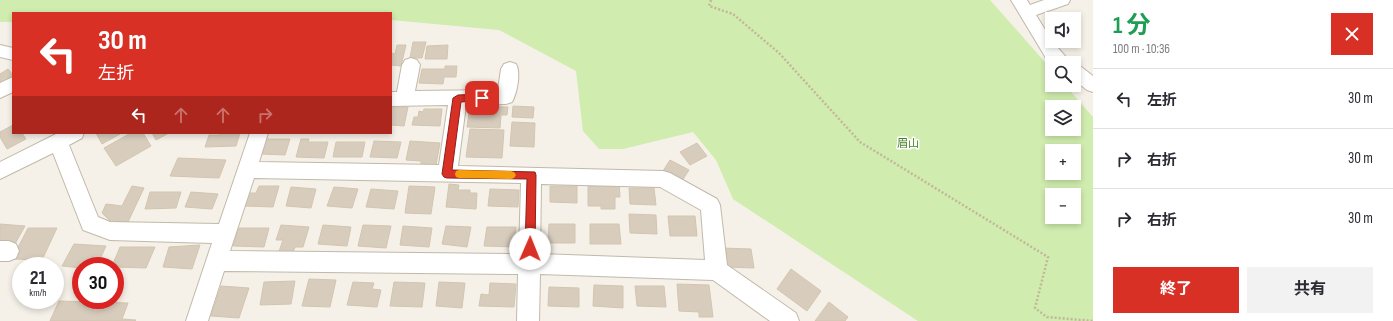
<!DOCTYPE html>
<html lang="ja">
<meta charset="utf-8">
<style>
:root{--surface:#fff;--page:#f2f2f3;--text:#2b2b33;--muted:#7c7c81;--line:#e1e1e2;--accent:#d93025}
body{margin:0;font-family:"Sofia Sans Condensed","Noto Sans JP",sans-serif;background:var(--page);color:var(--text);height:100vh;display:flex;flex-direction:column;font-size:15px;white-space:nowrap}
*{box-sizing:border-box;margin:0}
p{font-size:13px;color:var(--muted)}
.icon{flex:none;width:22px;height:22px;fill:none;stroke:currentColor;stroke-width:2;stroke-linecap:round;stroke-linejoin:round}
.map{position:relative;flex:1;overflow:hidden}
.details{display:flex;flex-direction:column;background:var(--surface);width:300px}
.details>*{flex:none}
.guide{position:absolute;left:12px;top:12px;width:380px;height:122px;border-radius:0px;box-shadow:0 2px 6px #0003;background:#d93025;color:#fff;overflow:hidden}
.buttons{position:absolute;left:1045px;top:12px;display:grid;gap:8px}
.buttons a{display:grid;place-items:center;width:36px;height:36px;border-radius:0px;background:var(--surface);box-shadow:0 2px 6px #0003;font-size:20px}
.speed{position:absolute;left:12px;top:257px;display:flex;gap:8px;font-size:20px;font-weight:700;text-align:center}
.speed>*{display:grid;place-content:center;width:52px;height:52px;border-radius:50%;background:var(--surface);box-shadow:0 2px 6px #0003;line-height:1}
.speed small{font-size:10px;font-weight:400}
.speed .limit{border:6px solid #d22;background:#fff;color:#111}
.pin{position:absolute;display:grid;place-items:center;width:34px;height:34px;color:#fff;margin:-17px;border-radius:8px;box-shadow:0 2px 6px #0006}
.me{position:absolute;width:44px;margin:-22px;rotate:1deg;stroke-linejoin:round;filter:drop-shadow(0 0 3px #0008)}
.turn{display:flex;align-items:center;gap:14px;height:84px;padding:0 20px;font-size:18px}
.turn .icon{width:52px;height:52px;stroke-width:2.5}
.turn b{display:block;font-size:28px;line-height:34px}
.lanes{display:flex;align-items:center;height:38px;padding:0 20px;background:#0003;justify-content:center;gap:20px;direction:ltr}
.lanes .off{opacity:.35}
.round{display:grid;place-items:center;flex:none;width:42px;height:42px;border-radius:0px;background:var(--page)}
.head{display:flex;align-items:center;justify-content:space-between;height:68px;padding:0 20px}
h1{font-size:24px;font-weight:700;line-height:30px;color:#1e9e55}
.primary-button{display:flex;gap:8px;margin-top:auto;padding:8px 20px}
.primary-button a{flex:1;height:46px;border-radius:0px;background:var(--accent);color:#fff;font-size:16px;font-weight:700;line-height:46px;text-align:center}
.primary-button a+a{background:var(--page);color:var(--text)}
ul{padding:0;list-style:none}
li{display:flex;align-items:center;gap:12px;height:60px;padding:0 20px;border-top:1px solid var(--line)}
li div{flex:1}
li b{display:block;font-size:15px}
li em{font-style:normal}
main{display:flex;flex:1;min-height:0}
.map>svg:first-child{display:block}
</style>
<main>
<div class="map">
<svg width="1093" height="321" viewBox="0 0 1093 321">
<rect width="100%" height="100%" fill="#f5f1e8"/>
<path fill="#d0ecae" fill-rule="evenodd" d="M0 0H990L1052 70V85H1065L1093 117V321H918L733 199 716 160 693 132 623 149H599L583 131 576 71 499 30 391 20V13H13V22H0ZM1052 107H1074V129H1052ZM1052 151H1074V173H1052ZM1052 195H1074V217H1052Z"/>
<g fill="#d8cdbd" stroke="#d3c5af">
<path d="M413 42H426L422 58H410Z"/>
<path d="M397 45H406L401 66 391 65V53L395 54Z"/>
<path d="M448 45 447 59H425L427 46Z"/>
<path d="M445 66H457L456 77H444L443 84 419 83 422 69H445Z"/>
<path d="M8 69 13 75V78L0 86V74Z"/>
<path d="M470 106 508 107 507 115H501L500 128 467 127Z"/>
<path d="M513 106 534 107 533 118 512 117Z"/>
<path d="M391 107H408L404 126 391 125Z"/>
<path d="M424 109H442L440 126 412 125 414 117H418L419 111 423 112Z"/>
<path d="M512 122 535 123 534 147 510 146Z"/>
<path d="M13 125V133H22L26 139 7 149 0 137V132Z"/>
<path d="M470 129 504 130 502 158 466 157Z"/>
<path d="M96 133H119L120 134 102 144Z"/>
<path d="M131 133H143L151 146 116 166 104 148Z"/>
<path d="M152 133H169L156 140Z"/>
<path d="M220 133H240L236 146 205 147 209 135H220Z"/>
<path d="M266 139H290L285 155 261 154Z"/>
<path d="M301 139H309L308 142H328L324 158 296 157Z"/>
<path d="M374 141 401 142 397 158 370 157Z"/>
<path d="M410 141 440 143 436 165 421 164V161L406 160Z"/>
<path d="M336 142H365L362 157H333Z"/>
<path d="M697 143 707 156 690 165 680 152Z"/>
<path d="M178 158 226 160 219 178 170 176Z"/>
<path d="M670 160 689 170 680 184 661 174Z"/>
<path d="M596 182H619L620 197H615V209H601V206H588V186H597Z"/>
<path d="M449 184 459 185 458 190H470V193H477L476 209 446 207Z"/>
<path d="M132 186 144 188 128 222 110 221 102 213 106 204 122 206Z"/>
<path d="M259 186H279L273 207 244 206 249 193H256Z"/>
<path d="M409 186 435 187 431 214 405 213Z"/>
<path d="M550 186H577V203L550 202Z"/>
<path d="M291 187 316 189 311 208 286 206Z"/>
<path d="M334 187 358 189 352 208 327 206Z"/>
<path d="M629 188H654L656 205 630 204Z"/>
<path d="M371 189 398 191 394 209 366 207Z"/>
<path d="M490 189 519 190 518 207 488 206Z"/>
<path d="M150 192H181L176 208 145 209Z"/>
<path d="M191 192 218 194 212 209 185 207Z"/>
<path d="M629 214 656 215 657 234 630 233Z"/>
<path d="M668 216H695L697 236H670Z"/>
<path d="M0 224 25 226 15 244 0 243Z"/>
<path d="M549 224H575V243H548Z"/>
<path d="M590 224H619L621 244H590Z"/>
<path d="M281 225 309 227 303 247H295L291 258 277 257 283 240H276Z"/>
<path d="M323 225 351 227 347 246 318 244Z"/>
<path d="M363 225 391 226 386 248 358 246Z"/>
<path d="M403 226 432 228 429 247 400 245Z"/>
<path d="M446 226 471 227 467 247 442 244Z"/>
<path d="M487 227H516L514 247 484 246Z"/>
<path d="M28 228H57L42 260 12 259Z"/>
<path d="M239 228H269L264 247 233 246Z"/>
<path d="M74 244 106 246 97 266H81V268L62 266Z"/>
<path d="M200 245 192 269 163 267 169 247Z"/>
<path d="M120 247H155L146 268 115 267V266H112Z"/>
<path d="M722 248 751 249 754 268 725 267Z"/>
<path d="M791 269 821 291 807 311 777 289Z"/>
<path d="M309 279 336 280 330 307 302 306Z"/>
<path d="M295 281 291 304 260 305 264 282Z"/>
<path d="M353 282 374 283 372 289 381 290 377 307 347 305Z"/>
<path d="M394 282 425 283 422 307 390 306Z"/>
<path d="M439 282 465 283 462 308 436 306Z"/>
<path d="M490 283 516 284 514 307 479 306 481 294 489 295Z"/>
<path d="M677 284 709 285 713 317H699V312L679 311Z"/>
<path d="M594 285 623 286V308L593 306Z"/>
<path d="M221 286 249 288 239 318 211 316Z"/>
<path d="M635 286H664L666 307 637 306Z"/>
<path d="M549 287 579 288V307L548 306Z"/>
<path d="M59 301 128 303 122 319 136 320 135 321H50Z"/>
<path d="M829 302 848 317 845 321H815Z"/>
</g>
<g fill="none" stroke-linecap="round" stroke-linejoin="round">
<defs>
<g id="street">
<path d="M1011 0H1027L1030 5 1044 0H1070L1068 4 1036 15 1052 41 1071 63H1052V65L1049 63Z"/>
<path d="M0 45 13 48V60L0 57Z"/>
<path d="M411 58 417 60 420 65 415 91 498 90 501 69 504 64 510 62 516 64C521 73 517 93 512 102L506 104 466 105 458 166 663 171 670 173 717 199 720 205 727 265 796 313 799 321H770L713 280 540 274 539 321H517L518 274 224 271 208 321H186L212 243 110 240 83 230 53 153 0 179V162L58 133H84L82 138 69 145 98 217 110 222 219 224 250 133H268L259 162 439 165 448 105 391 106V92H397L402 65 405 60ZM254 178 521 183 519 254 230 251ZM541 184 660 187 701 210 705 260 540 254Z"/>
<path d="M1074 64 1080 66 1093 76V92L1087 90 1074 80Z"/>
<path d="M13 77V92L0 98V83Z"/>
<path d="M0 241H9L16 244 19 251 16 258 9 261H0Z"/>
</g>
</defs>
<use href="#street" stroke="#c1b9aa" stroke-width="2"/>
<path stroke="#c4b69a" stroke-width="2.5" stroke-dasharray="2 2" stroke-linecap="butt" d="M711 0 709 6 733 14 779 53 860 142 1048 257 1035 308 1047 317 1093 321"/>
<use href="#street" fill="#fff" fill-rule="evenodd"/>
</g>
<path fill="#d93025" stroke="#8d1f18" d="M482 94 485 95 486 98 485 100 461 102 452 170 535 172 536 175 535 249 533 253 530 254 526 253 525 249 527 179 447 178 444 177 442 174 453 98 458 95Z"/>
<path fill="#f59e0b" d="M459 170 511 171 514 172 516 175 514 178 511 179 459 178 456 177 455 174 456 171Z"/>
<g text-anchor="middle" stroke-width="3" stroke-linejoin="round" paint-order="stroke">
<g font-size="11" fill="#467f25" stroke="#fff">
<text x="908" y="147">眉山</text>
</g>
</g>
</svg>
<div class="buttons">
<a><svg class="icon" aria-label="sound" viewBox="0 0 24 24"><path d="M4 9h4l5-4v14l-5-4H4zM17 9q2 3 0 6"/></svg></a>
<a><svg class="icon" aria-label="search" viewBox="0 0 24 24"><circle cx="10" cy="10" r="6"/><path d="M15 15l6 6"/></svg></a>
<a><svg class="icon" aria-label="layers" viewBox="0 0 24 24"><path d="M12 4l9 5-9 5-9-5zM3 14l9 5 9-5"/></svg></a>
<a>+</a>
<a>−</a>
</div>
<div class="speed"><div>21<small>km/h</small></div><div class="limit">30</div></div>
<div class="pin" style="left:482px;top:98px;background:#d93025"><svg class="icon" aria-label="arrive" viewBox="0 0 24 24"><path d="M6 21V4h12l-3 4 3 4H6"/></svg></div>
<svg class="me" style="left:530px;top:249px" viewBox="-20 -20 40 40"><circle r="19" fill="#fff"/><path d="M0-13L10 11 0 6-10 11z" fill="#d93025"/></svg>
<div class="guide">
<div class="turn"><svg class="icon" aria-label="left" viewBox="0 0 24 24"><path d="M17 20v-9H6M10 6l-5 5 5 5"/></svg><div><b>30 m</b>左折</div></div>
<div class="lanes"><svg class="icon" aria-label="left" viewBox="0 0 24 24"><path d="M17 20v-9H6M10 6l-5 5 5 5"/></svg><svg class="icon off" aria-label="ahead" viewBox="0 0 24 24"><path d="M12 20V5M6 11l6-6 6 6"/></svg><svg class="icon off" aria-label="ahead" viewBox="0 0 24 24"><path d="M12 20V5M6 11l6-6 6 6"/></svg><svg class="icon off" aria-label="right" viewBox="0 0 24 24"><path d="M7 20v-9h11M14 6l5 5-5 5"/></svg></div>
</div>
</div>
<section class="details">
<div class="head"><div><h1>1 分</h1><p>100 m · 10:36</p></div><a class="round" style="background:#d93025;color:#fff"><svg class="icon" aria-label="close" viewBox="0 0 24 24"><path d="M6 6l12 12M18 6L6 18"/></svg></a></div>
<ul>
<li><svg class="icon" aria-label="left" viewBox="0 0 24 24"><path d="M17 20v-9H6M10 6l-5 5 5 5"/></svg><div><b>左折</b></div><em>30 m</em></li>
<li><svg class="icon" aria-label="right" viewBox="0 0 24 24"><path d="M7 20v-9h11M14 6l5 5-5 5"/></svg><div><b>右折</b></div><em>30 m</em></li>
<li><svg class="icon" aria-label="right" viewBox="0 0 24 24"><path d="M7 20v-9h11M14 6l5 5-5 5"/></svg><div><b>右折</b></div><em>30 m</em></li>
</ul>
<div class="primary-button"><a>終了</a><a>共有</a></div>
</section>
</main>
